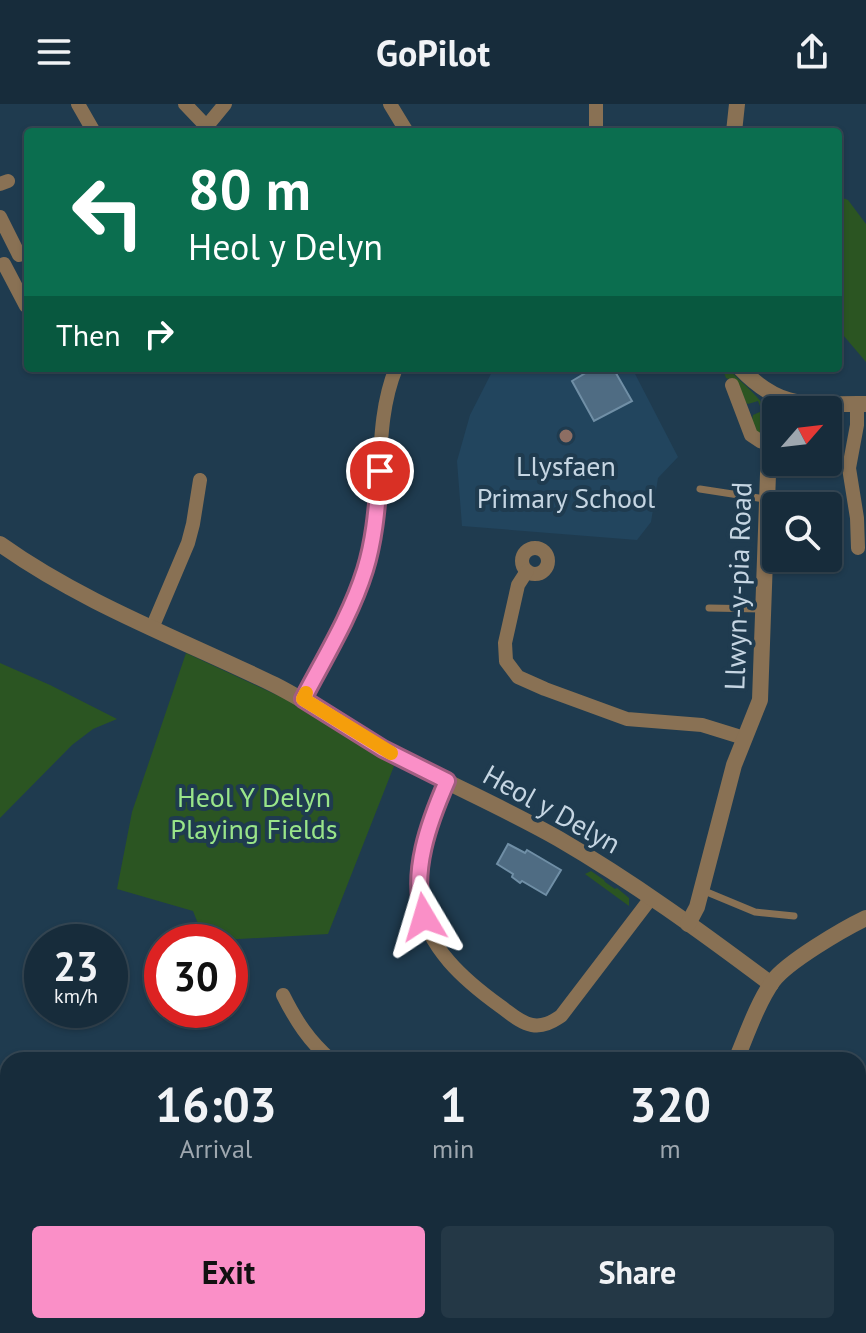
<!DOCTYPE html>
<style>
:root{--surface:#172c3b;--page:#243846;--text:#f1f3f6;--muted:#9ea7af;--line:#364855;--accent:#fa8fc7}
body{margin:0;font-family:"PT Sans",sans-serif;background:var(--page);color:var(--text);height:100vh;display:flex;flex-direction:column;font-size:30px;white-space:nowrap}
*{box-sizing:border-box;margin:0}
p{font-size:26px;color:var(--muted)}
.icon{flex:none;width:44px;height:44px;fill:none;stroke:currentColor;stroke-width:2;stroke-linecap:round;stroke-linejoin:round}
.map{position:relative;flex:1;overflow:hidden}
.side{position:absolute;left:0px;top:948px;width:866px;height:282px;display:flex;flex-direction:column;background:var(--surface);border-radius:24px 24px 0 0;box-shadow:0 2px 6px #0004,0 0 0 2px var(--line)}
.side>*{flex:none}
.hud{position:absolute;left:24px;top:24px;width:818px;height:244px;border-radius:8px;box-shadow:0 2px 6px #0004,0 0 0 2px var(--line);background:#0b6e4f;color:#fff;overflow:hidden}
.needle{width:52px;rotate:62deg}
.buttons{position:absolute;left:762px;top:292px;display:grid;gap:16px}
.buttons a{display:grid;place-items:center;width:80px;height:80px;border-radius:8px;background:var(--surface);box-shadow:0 2px 6px #0004,0 0 0 2px var(--line);font-size:40px}
.speed{position:absolute;left:24px;top:820px;display:flex;gap:16px;font-size:40px;font-weight:700;text-align:center}
.speed>*{display:grid;place-content:center;width:104px;height:104px;border-radius:50%;background:var(--surface);box-shadow:0 2px 6px #0004,0 0 0 2px var(--line);line-height:1}
.speed small{font-size:20px;font-weight:400}
.speed .limit{border:12px solid #d22;background:#fff;color:#111}
.pin{position:absolute;display:grid;place-items:center;width:68px;height:68px;color:#fff;margin:-34px;border:4px solid #fff;border-radius:50%;box-shadow:0 2px 8px #0007}
.me{position:absolute;width:88px;margin:-44px;rotate:353deg;stroke-linejoin:round;filter:drop-shadow(0 0 6px #0008)}
.turn{display:flex;align-items:center;gap:28px;height:168px;padding:0 32px;font-size:36px}
.turn .icon{width:104px;height:104px;stroke-width:2.5}
.turn b{display:block;font-size:56px;line-height:68px}
.then{display:flex;align-items:center;height:76px;padding:0 32px;background:#0003;gap:16px;font-size:30px}
.eta{display:flex;justify-content:space-evenly;align-items:center;height:136px;text-align:center}
.eta b{font-size:48px;font-weight:800;line-height:56px}
.primary-button{display:flex;gap:16px;margin-top:auto;padding:16px 32px}
.primary-button a{flex:1;height:92px;border-radius:8px;background:var(--accent);color:#111;font-size:32px;font-weight:800;line-height:92px;text-align:center}
.primary-button a+a{background:var(--page);color:var(--text)}
header{display:flex;justify-content:space-between;align-items:center;height:104px;padding:0 32px;background:var(--surface);font-size:36px;font-weight:800}
.map>svg:first-child{display:block}
</style>
<header><svg class="icon" aria-label="menu" viewBox="0 0 24 24"><path d="M4 6h16M4 12h16M4 18h16"/></svg>GoPilot<svg class="icon" aria-label="share" viewBox="0 0 24 24"><path d="M12 15V3M7 8l5-5 5 5M5 13v7h14v-7"/></svg></header>
<div class="map">
<svg width="866" height="1229" viewBox="0 0 866 1229">
<rect width="100%" height="100%" fill="#1f3b4f"/>
<path fill="#22455e" d="M494 264H632L678 353 658 374 651 418 637 436 462 422 457 357 470 311Z"/>
<g fill="#2b5522">
<path d="M838 92 848 96 866 120V258L838 225Z"/>
<path d="M722 264H728C742 281 765 294 770 316L763 328H757L752 316 753 311 762 307 758 297 748 300 746 299 736 275 731 276 726 274Z"/>
<path d="M186 549 283 594 394 662 328 830 205 837 193 807 117 785 132 708Z"/>
<path d="M0 559 50 581 117 615 93 625 72 641 0 714Z"/>
<path d="M591 767 604 776 605 778 615 785 617 784 629 794V802L585 770Z"/>
<path d="M858 1170 866 1173V1229H845L842 1222H858Z"/>
<path d="M160 1222H454L463 1229H155Z"/>
</g>
<g fill="#4f6c83" stroke="#708fa6" stroke-width="2">
<path d="M585 264H613L632 297 594 317 572 277 587 268Z"/>
<path d="M508 740 525 749 527 746 561 766 546 791 522 777 520 779 512 773 513 770 497 760Z"/>
</g>
<g fill="none" stroke-linecap="round" stroke-linejoin="round">
<g stroke="#897154" stroke-width="7">
<path d="M700 385 765 395"/>
<path d="M709 504 762 505"/>
<path d="M702 786 755 808 794 812"/>
<path d="M858 1037 866 1009"/>
</g>
<g stroke="#897154" stroke-width="14">
<path d="M78 0 94 28"/>
<path d="M185 0 206 22"/>
<path d="M390 0 407 28"/>
<path d="M596 0V28"/>
<path d="M202 28 225 0"/>
<path d="M0 80 8 77"/>
<path d="M0 113 19 151"/>
<path d="M4 160 26 202"/>
<path d="M732 281 751 331 760 337 772 341"/>
<path d="M857 300V321L849 364 857 414 858 444"/>
<circle cx="535" cy="457" r="13"/>
<path d="M527 467 518 481 505 539 506 557 518 573 545 585 627 615 702 621 744 634"/>
<path d="M152 524 188 439 193 420 200 376"/>
<path d="M303 595C331 541 364 489 374 427 383 373 375 315 396 264"/>
<path d="M447 677C433 711 413 759 419 797 427 844 464 876 500 902 510 909 520 919 532 921 543 923 552 918 561 912L651 794"/>
<path d="M283 891C296 917 309 937 331 956"/>
<path d="M858 1054 866 1056"/>
<path d="M0 1143 2 1133"/>
</g>
<g stroke="#897154" stroke-width="16">
<path d="M734 28 737 0"/>
<path d="M740 264C783 309 811 299 866 300"/>
<path d="M0 440C84 500 183 536 275 581 314 601 348 625 386 646 443 678 503 703 559 735 633 778 703 829 771 880"/>
<path d="M688 820 697 803 734 661 760 596 768 370 776 328"/>
<path d="M736 956C747 930 757 900 773 877 787 858 843 825 866 814"/>
</g>
<g stroke="#b69062" stroke-width="16">
<path d="M0 1029 8 1030"/>
<path d="M543 1222C556 1228 567 1228 582 1226L586 1229"/>
</g>
</g>
<g fill="none" stroke-linecap="round" stroke-linejoin="round">
<defs>
<path id="route" d="M380 367C377 400 375 434 365 466 351 511 325 553 303 595L383 645 447 677C429 718 410 769 424 813"/>
</defs>
<use href="#route" stroke="#a25d81" stroke-width="20"/>
<use href="#route" stroke="#fa8fc7" stroke-width="14"/>
<path stroke="#f59e0b" stroke-width="14" d="M306 589 303 595 391 649"/>
</g>
<circle fill="#8d6e63" stroke="#1f3b4f" stroke-width="3" cx="566" cy="332" r="8"/>
<g text-anchor="middle" stroke-width="8" stroke-linejoin="round" paint-order="stroke">
<g font-size="28" fill="#c5d5e2" stroke="#1f3b4f">
<text x="566" y="372">Llysfaen<tspan x="566" dy="32">Primary School</tspan></text>
</g>
<g font-size="28" fill="#c5d5e2" stroke="#1f3b4f">
<text transform="translate(738 482) rotate(-88)" y="10">Llwyn-y-pia Road</text>
<text transform="translate(552 705) rotate(29)" y="10">Heol y Delyn</text>
</g>
<g font-size="28" fill="#99e589" stroke="#1f3b4f">
<text x="254" y="703">Heol Y Delyn<tspan x="254" dy="32">Playing Fields</tspan></text>
</g>
</g>
</svg>
<div class="buttons">
<a><svg class="needle" viewBox="-14 -14 28 28"><path d="M0-13l5 13h-10z" fill="#e53935"/><path d="M0 13l5-13h-10z" fill="#9ea7af"/></svg></a>
<a><svg class="icon" aria-label="search" viewBox="0 0 24 24"><circle cx="10" cy="10" r="6"/><path d="M15 15l6 6"/></svg></a>
</div>
<div class="speed"><div>23<small>km/h</small></div><div class="limit">30</div></div>
<div class="pin" style="left:380px;top:367px;background:#d93025"><svg class="icon" aria-label="arrive" viewBox="0 0 24 24"><path d="M6 21V4h12l-3 4 3 4H6"/></svg></div>
<svg class="me" style="left:424px;top:813px" viewBox="-20 -20 40 40"><path d="M0-17L14 15 0 8-14 15z" fill="#fa8fc7" stroke="#fff" stroke-width="4"/></svg>
<div class="hud">
<div class="turn"><svg class="icon" aria-label="left" viewBox="0 0 24 24"><path d="M17 20v-9H6M10 6l-5 5 5 5"/></svg><div><b>80 m</b>Heol y Delyn</div></div>
<div class="then">Then<svg class="icon" aria-label="right" viewBox="0 0 24 24"><path d="M7 20v-9h11M14 6l5 5-5 5"/></svg></div>
</div>
<section class="side">
<div class="eta">
<div><b>16:03</b><p>Arrival</p></div>
<div><b>1</b><p>min</p></div>
<div><b>320</b><p>m</p></div>
</div>
<div class="primary-button"><a>Exit</a><a>Share</a></div>
</section>
</div>
